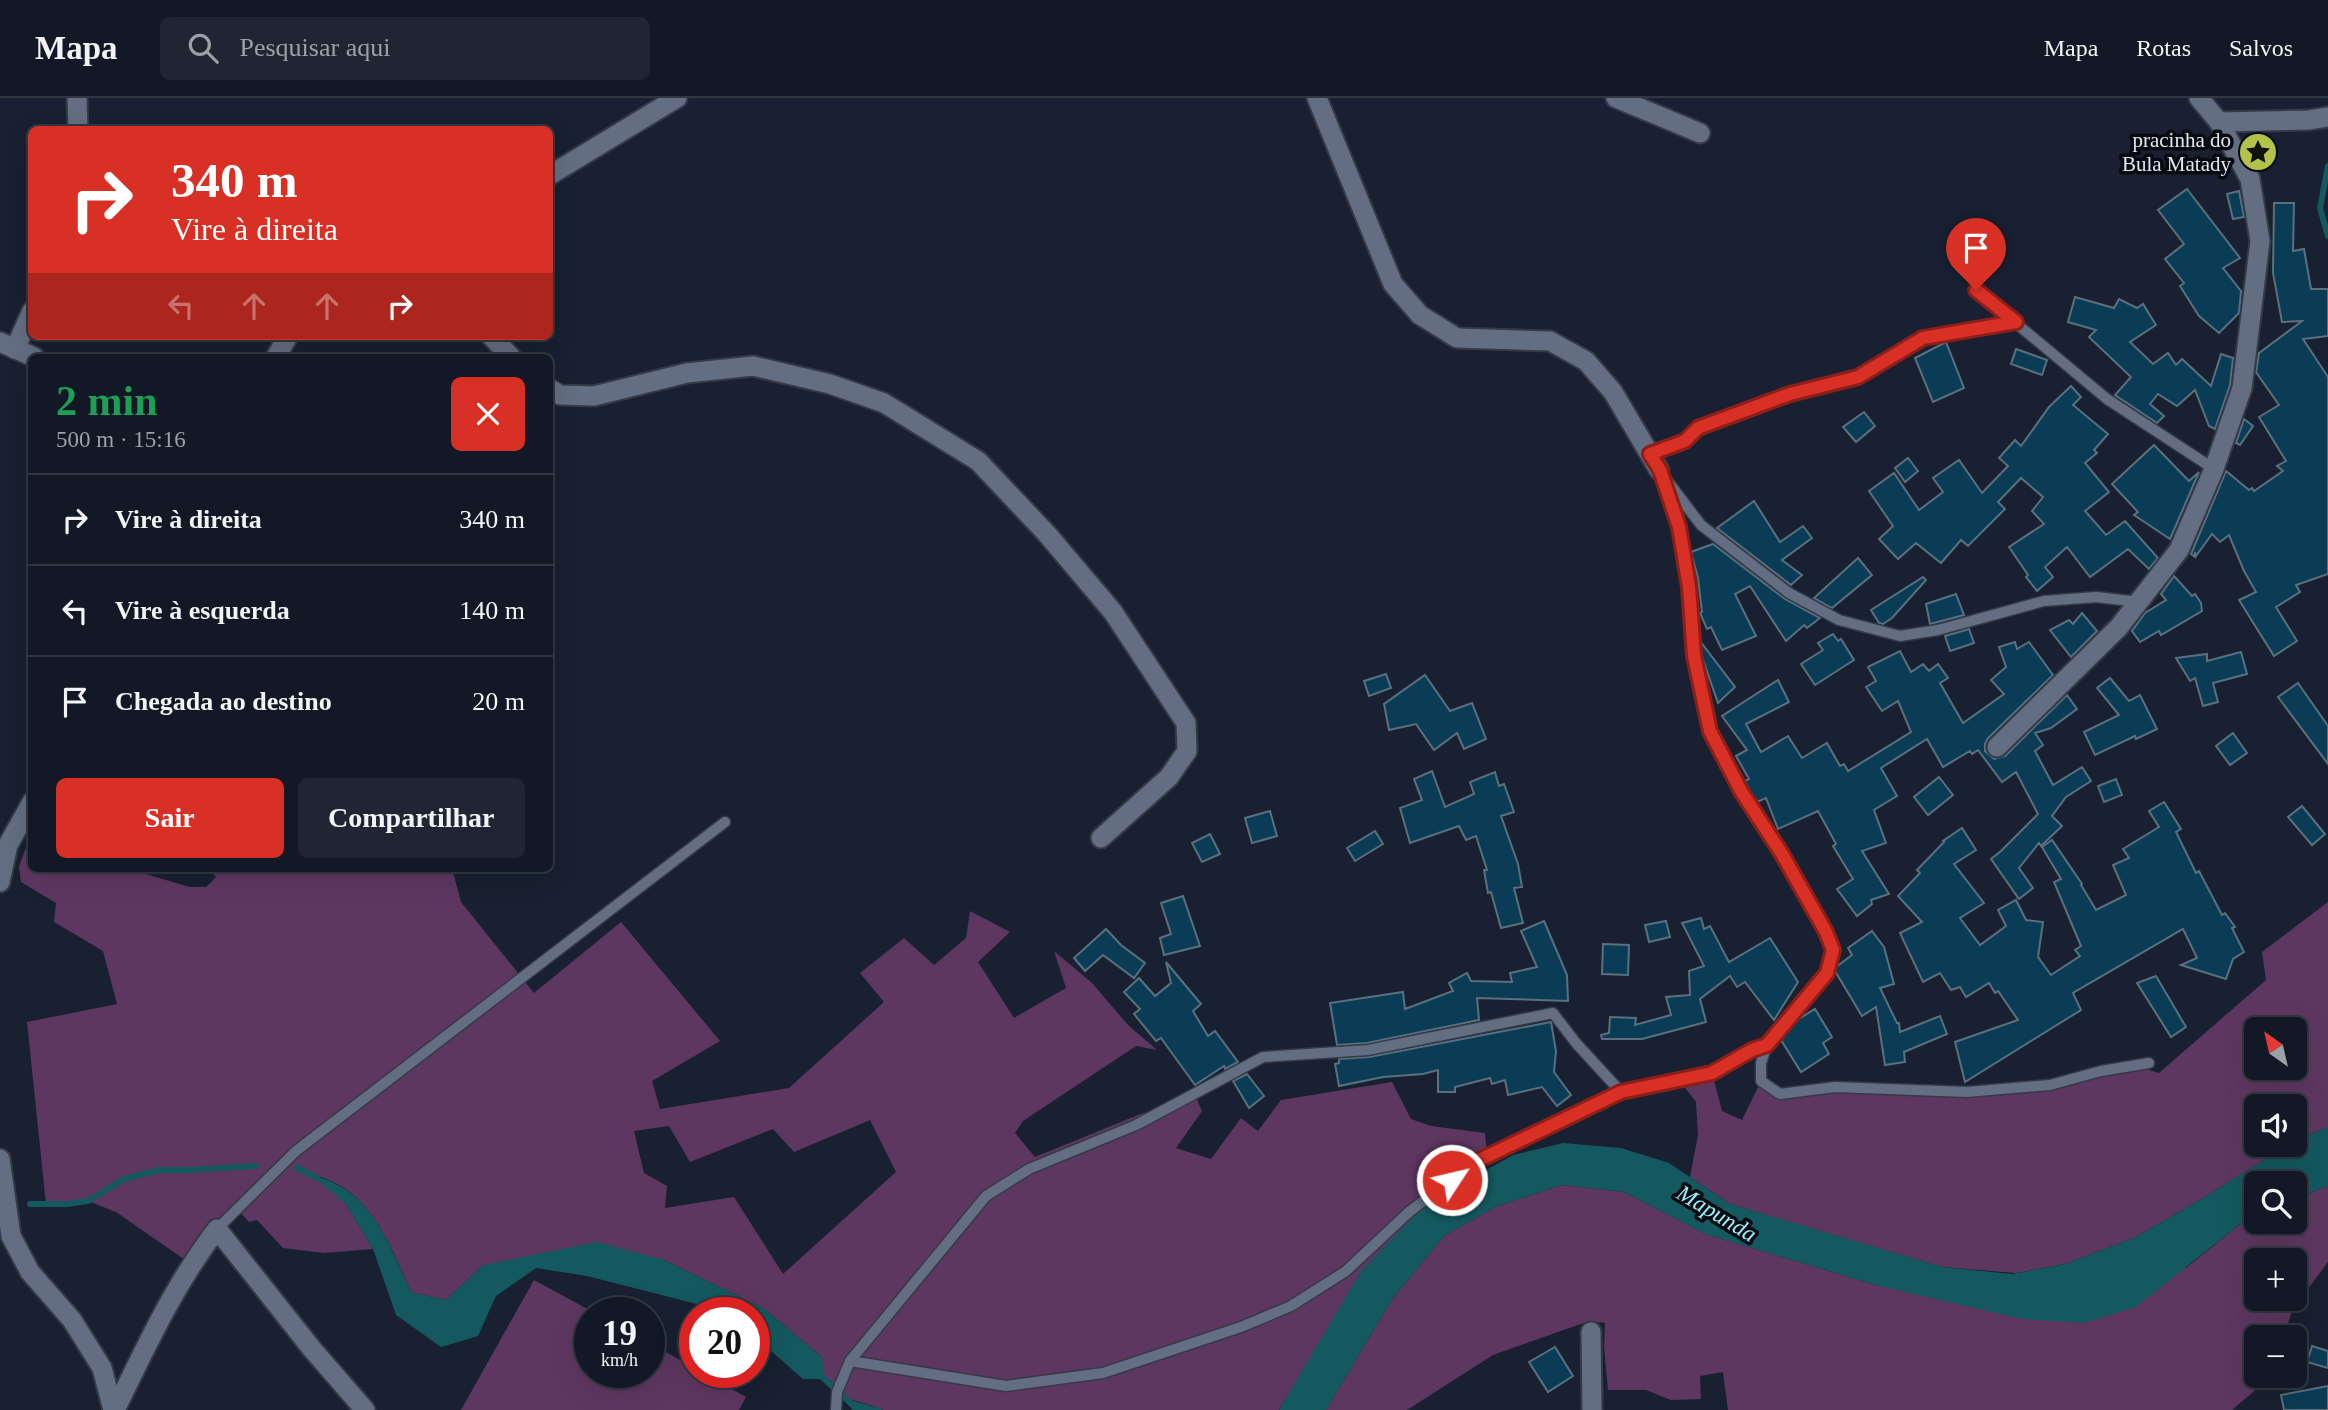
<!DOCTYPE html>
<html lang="pt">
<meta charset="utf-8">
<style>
:root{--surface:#121825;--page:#1f2532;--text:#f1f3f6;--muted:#9ca0a7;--line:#313742;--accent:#d93025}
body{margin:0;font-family:"Times New Roman",serif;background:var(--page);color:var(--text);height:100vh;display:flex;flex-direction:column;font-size:26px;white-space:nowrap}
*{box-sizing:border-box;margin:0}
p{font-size:23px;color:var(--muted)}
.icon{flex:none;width:38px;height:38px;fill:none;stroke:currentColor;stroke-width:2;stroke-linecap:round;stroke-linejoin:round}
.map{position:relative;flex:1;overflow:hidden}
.side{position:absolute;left:28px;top:256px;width:525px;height:518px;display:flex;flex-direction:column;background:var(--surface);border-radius:10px;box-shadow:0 7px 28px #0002,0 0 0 2px var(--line)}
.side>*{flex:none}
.guide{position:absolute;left:28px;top:28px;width:525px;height:214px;border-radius:10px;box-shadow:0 7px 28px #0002,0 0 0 2px var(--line);background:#d93025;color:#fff;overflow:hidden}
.needle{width:46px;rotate:326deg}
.controls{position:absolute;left:2244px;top:919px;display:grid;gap:14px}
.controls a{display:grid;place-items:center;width:63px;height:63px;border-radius:10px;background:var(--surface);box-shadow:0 7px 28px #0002,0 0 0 2px var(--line);font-size:35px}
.speed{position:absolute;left:574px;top:1199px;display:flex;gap:14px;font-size:35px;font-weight:700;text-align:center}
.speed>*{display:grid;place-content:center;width:91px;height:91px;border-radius:50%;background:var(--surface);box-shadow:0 7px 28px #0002,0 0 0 2px var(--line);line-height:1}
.speed small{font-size:18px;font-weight:400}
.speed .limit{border:10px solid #d22;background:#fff;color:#111}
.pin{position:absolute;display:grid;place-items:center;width:60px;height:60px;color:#fff;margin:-72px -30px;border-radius:50% 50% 50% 0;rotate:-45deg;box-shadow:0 0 7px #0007}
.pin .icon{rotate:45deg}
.me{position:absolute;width:77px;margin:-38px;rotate:55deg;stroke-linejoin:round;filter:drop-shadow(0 0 5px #0008)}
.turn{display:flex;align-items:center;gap:24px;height:147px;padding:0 28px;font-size:32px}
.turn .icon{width:91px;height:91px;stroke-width:2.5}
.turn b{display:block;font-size:49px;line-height:60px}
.lanes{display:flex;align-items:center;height:66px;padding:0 28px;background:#0003;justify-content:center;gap:35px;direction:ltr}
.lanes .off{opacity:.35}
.round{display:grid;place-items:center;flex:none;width:74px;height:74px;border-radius:10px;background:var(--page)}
.summary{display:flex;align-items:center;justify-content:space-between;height:119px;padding:0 28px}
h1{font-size:42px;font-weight:800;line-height:52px;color:#1e9e55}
.cta{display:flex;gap:14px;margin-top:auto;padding:14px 28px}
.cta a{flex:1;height:80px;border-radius:10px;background:var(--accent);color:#fff;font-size:28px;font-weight:800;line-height:80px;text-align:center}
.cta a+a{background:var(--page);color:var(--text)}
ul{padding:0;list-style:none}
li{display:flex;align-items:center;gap:21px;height:91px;padding:0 28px;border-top:2px solid var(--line)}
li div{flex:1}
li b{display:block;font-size:26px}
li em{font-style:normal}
header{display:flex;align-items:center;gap:42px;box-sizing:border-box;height:98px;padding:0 35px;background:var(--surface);border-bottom:2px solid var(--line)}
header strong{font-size:33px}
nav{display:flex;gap:38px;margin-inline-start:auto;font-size:24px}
.search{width:490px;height:63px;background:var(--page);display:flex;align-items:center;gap:18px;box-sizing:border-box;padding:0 24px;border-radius:10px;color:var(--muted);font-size:26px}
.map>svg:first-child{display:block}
</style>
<header>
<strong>Mapa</strong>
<div class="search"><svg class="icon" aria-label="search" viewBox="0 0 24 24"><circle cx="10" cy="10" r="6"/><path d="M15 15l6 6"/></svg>Pesquisar aqui</div>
<nav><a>Mapa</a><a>Rotas</a><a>Salvos</a></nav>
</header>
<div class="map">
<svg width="2328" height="1312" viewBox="0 0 2328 1312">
<rect width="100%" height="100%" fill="#182031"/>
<g fill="#5e3760" fill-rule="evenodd">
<path d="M31 737 32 770H125L190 789H206L216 779 210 770H452L461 804 534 895 621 824 720 943 652 983 660 1011 789 990 884 904 860 875 904 840 934 867 966 840 970 813 1010 834 978 864 1014 920 1066 890 1054 853 1092 885 1128 927 1157 952 1136 948 1023 1023 1015 1035 1035 1059 1138 1017 1195 997 1202 1013 1176 1050 1211 1061 1241 1020 1258 1033 1281 1002 1392 984 1411 1021 1431 1028 1485 1035 1487 1058 1481 1075 1427 1105 1314 1254 1279 1312H883C863 1302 837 1304 825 1281 822 1276 822 1265 822 1259L763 1210 664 1162 483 1167 446 1202 411 1194C390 1146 369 1089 313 1077L346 1106 373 1151 324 1155 283 1150 257 1122 249 1124 237 1111 191 1166 116 1114 88 1103 46 1106 27 924 117 906 103 853 54 824 56 805 21 784 19 768ZM870 1022 896 1074 783 1176 734 1099 665 1110 667 1088 644 1075 634 1033 669 1028 690 1064 773 1031 794 1054Z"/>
<path d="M2328 804V1029L2294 1043V1008H2256V1046L2288 1047 2203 1100 2134 1140 2065 1166 2016 1175 1942 1169 1830 1136 1730 1106 1690 1079 1698 1037 1696 1004 1679 982 1712 975 1722 1013 1742 1022 1761 983 1780 996 1835 989 1967 994 2050 987 2132 967 2159 975 2266 882 2262 854ZM2256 931H2294V970H2256Z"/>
<path d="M1562 1087 1624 1094 1705 1136 1879 1188 2186 1170 2249 1119 2256 1116V1124H2294V1101L2328 1088V1164L2293 1211 2283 1239H2256V1278H2272L2232 1312H1728L1723 1274 1700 1278 1701 1301 1671 1302 1646 1292H1608L1604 1249 1605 1225 1589 1223 1493 1257 1407 1312H1326L1393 1200 1444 1138 1495 1109ZM2256 1162H2294V1200H2256Z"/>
<path d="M534 1182 593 1214H590V1274H649V1245L695 1270V1274H701L746 1299 739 1312H461Z"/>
</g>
<g fill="#13595f">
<path d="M2328 1029V1088L2294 1101V1085H2256V1116L2249 1119 2136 1209 2084 1225 2022 1221 1879 1188 1705 1136 1624 1094 1562 1087 1495 1109 1444 1138 1393 1200 1326 1312H1279L1361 1173 1427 1105 1513 1057 1563 1045 1621 1050 1669 1065 1730 1106 1942 1169 2012 1176 2065 1166 2134 1140 2203 1100 2288 1047 2294 1046V1043Z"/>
<path d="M311 1077C371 1090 388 1144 411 1194L446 1202 483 1167 597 1144 664 1162 763 1210 822 1259 824 1281H803L754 1238V1214H728L587 1178 536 1170 496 1198 478 1238 441 1249 396 1217 373 1151 346 1106Z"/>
<path d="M846 1301 879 1310 883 1312H852Z"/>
</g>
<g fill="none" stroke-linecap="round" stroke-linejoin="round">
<g stroke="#13595f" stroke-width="6">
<path d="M2328 68 2320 110 2328 138"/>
<path d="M297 1070 317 1080"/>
<path d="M30 1106H67L88 1103 124 1081 159 1072H189L256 1068"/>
<path d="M819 1276 858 1312"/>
</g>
</g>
<g fill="#0a3d55" stroke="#5a707e" stroke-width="2">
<path d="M2187 91 2240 160 2223 170 2241 193 2239 215 2219 235 2199 218 2180 188 2184 185 2165 161 2184 146 2158 112Z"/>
<path d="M2239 93 2244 119 2233 121 2227 96Z"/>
<path d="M2274 105H2294L2293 153 2304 151 2311 191H2328V238L2303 241 2328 279V476L2296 487 2300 494 2276 509 2297 543 2274 558 2239 502 2256 494 2244 473 2229 437 2220 444 2212 436 2196 458 2195 454V459L2191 456 2226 373 2249 392 2252 390 2254 393 2283 373 2277 368 2286 363 2259 319 2279 307 2256 274 2259 255 2302 223 2282 224 2273 175Z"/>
<path d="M2075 199 2114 210 2119 201 2137 210 2143 206 2156 227 2130 244 2153 266 2168 255 2176 267 2182 261 2211 288 2221 256 2233 260 2230 287 2215 331 2209 328 2195 292 2177 308 2158 296 2150 306 2164 318 2157 325 2115 297 2131 279 2089 239 2096 232 2068 224Z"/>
<path d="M1946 244 1964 290 1933 304 1915 260Z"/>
<path d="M2016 251 2047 262 2042 277 2011 266Z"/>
<path d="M2071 288 2081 299 2073 307 2108 336 2094 352 2097 355 2085 365 2109 394 2085 413 2106 437 2125 423 2158 460 2149 471 2128 451 2090 479 2067 449 2045 469 2053 479 2037 493 2026 479 2028 477 2009 449 2044 426 2032 413 2043 399 2021 380 1998 404 2005 411 1968 448 1961 442 1941 465 1916 445 1898 461 1879 441 1893 428 1869 393 1894 375 1919 412 1943 394 1933 380 1959 362 1982 395 2008 368 1999 360 2015 342 2021 348 2049 309Z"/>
<path d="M1864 314 1875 328 1856 344 1843 329Z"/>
<path d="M2244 321 2253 328 2240 347 2236 345Z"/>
<path d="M2154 347 2189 383 2199 374 2170 441 2134 417 2138 414 2112 386Z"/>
<path d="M1908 360 1918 373 1905 384 1895 370Z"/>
<path d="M1754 403 1780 444 1803 428 1812 440 1782 462 1802 477 1791 487 1717 430Z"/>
<path d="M1713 446 1785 501 1820 520 1807 530 1804 527 1786 543 1750 488 1735 496 1756 538 1722 552 1711 529 1707 531 1700 515 1702 514 1698 480 1691 454Z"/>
<path d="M1858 460 1872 477 1832 510 1814 500Z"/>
<path d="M2174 478 2192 498 2195 496 2201 505 2202 513 2161 537 2159 533 2140 544 2132 533 2145 515 2166 502 2161 496Z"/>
<path d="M1923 479 1926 482 1892 520 1883 526 1879 525 1871 512Z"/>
<path d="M1956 496 1964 517 1930 526 1926 506Z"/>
<path d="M2082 515 2097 533 2071 559 2050 532 2069 522 2073 526Z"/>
<path d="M1969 531 1974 545 1950 553 1945 538Z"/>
<path d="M1833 536 1838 543 1841 541 1854 562 1815 587 1801 566 1823 552 1818 545Z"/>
<path d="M1700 543 1735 589 1718 605 1701 556Z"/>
<path d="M2015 544 2017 551 2029 544 2053 577 1988 640 1985 646V653L1994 661 2005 658 2067 597 2077 611 2051 630 2035 635 2043 647 2035 653 2053 687 2082 669 2091 683 2066 699 2052 718 2062 728 2041 748 2039 745 2019 770 2033 790 2019 801 1991 761 2001 753 2038 716 2016 674 2002 684 1978 652 1972 656 1970 653 1943 669 1927 641 1881 670 1897 698 1874 712 1886 745 1862 753 1889 796 1871 802 1872 806 1857 818 1837 791 1853 781 1833 748 1836 746 1818 713 1778 731 1766 700 1757 704 1750 693 1745 683 1749 681 1736 658 1747 652 1722 618 1778 582 1789 604 1746 626 1761 654 1788 638 1802 660 1827 645 1840 668 1844 666 1848 673 1911 634 1898 603 1882 613 1866 589 1876 583 1868 569 1900 553 1911 574 1923 566 1929 573 1938 566 1948 580 1940 585 1963 625 2004 596 1991 582 2006 569 1999 549Z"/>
<path d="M2241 554 2247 576 2213 585 2218 604 2203 608 2195 580 2190 583 2176 560 2207 556V563Z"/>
<path d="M1386 576 1391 590 1369 598 1364 583Z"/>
<path d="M1425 577 1450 613 1472 605 1486 641 1464 651 1457 635 1434 652 1416 626 1389 632 1384 606Z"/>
<path d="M2110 580 2129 603 2140 597 2157 631 2136 641 2135 638 2095 657 2084 634 2119 617 2097 590Z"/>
<path d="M2298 585 2328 628V666L2278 599Z"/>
<path d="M2233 635 2247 655 2230 667 2216 648Z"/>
<path d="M1432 673 1445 709 1474 696 1470 684 1495 674 1499 688 1504 686 1514 714 1501 718 1518 766 1522 789 1514 790 1523 825 1501 830 1491 794 1488 795 1484 772H1487L1476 738 1466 742 1459 728 1410 745 1400 710 1422 702 1414 681Z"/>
<path d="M1939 679 1953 697 1928 717 1914 699Z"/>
<path d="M2116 681 2122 697 2104 704 2098 688Z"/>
<path d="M2164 704 2181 731 2176 734 2196 775 2199 773 2222 817 2225 815 2235 829 2232 830 2244 854 2233 861 2226 881 2181 867 2197 860 2183 831 2073 895 2081 912 1965 984 1955 944 2018 922 1998 893 1995 895 1989 885 1966 899 1960 889 1951 892 1940 875 1923 884 1900 835 1922 824 1898 798 1920 775 1917 772 1944 744 1943 743 1962 730 1976 752 1954 766 1984 805 1960 820 1980 847 2006 828 1998 812 2016 802 2026 822 2043 824 2038 859 2051 877 2080 858 2075 852 2081 848 2054 784 2061 781 2042 749 2052 742 2082 786 2081 787 2096 812 2126 797 2113 767 2129 760 2123 751 2159 729 2149 713Z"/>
<path d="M2302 708 2325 736 2312 747 2288 719Z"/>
<path d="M1270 713 1277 738 1252 745 1245 720Z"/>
<path d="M1375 733 1383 746 1355 763 1347 750Z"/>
<path d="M1210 736 1220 756 1202 764 1192 745Z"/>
<path d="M1183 798 1200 848 1164 857 1160 840 1171 836 1161 805Z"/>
<path d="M1701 820 1704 831 1710 828 1729 864 1770 840 1798 884 1774 922 1745 884 1737 889 1730 878 1700 901 1706 924 1642 941H1602L1601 937 1609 935 1610 919 1636 920 1635 927 1671 917 1666 899 1690 897 1689 873 1704 868 1682 825Z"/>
<path d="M1544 823 1567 877 1568 903 1477 900 1479 922 1367 945 1337 947 1330 905 1403 894 1405 911 1453 893 1449 885 1467 875 1471 883 1512 884 1510 875 1537 869 1521 833Z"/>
<path d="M1666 823 1670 839 1649 844 1645 827Z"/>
<path d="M1106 831 1121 847 1145 865 1134 880 1103 857 1085 873 1074 860Z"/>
<path d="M1872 833 1884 849 1894 886 1880 890 1897 925H1899L1900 934 1940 918 1947 936 1904 954 1905 964 1885 967 1876 909 1862 918 1835 873 1836 869 1852 857 1848 850Z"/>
<path d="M1603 846 1629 847 1628 877 1602 876Z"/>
<path d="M1166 864 1201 906 1193 913 1208 938 1215 933 1238 964 1225 971 1224 968 1195 987 1161 940 1156 943 1134 916 1140 911 1124 894 1139 880 1155 898 1171 885Z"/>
<path d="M2156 878 2186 929 2171 939 2137 885Z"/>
<path d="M1815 911 1832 939 1823 945 1829 956 1801 974 1781 942 1797 922Z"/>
<path d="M1551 924 1556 953 1554 974 1571 997 1557 1008 1542 989 1508 997 1505 982 1492 986 1490 980 1455 989V994H1438V972L1423 976 1383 979 1339 988 1335 966 1339 965V961L1369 959Z"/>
<path d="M1247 976 1264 998 1249 1010 1233 983Z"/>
<path d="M2312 1248 2328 1253V1270L2307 1264Z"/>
<path d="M1555 1249 1573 1278 1548 1294 1529 1264Z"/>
<path d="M2328 1288V1312H2284L2281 1297Z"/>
</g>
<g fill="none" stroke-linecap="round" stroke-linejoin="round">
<defs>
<g id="service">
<path d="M1976 192 2107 301 2214 371"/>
<path d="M1650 356 1685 343 1698 330 1714 324 1790 296 1858 279 1923 240 2016 224"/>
<path d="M1659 372 1679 429 1689 489 1694 558 1710 633 1741 693 1782 756 1826 833 1833 852 1827 875 1767 947 1761 965V983L1780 996 1835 989 1967 994 2050 987 2101 973 2149 965"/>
<path d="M1666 381 1701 427 1789 495 1839 522 1900 538 1938 532 2044 503 2096 499 2139 504"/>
<path d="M217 1131 296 1053 725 724"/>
<path d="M850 1263 1006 1288 1103 1275 1241 1229 1291 1208 1346 1173 1409 1114 1473 1065 1621 994"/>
<path d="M836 1312 837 1294 850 1263 986 1098 1029 1071 1136 1027 1263 959 1368 952 1553 915 1576 945 1621 994 1712 975 1752 952 1767 947"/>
</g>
<g id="minor">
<path d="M77 0 78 32"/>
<path d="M1317 0 1393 186 1420 217 1457 240 1550 243 1586 263 1613 294 1659 372"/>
<path d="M1616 0 1700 35"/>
<path d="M2219 24 2309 22 2328 19"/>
<path d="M550 77 677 0"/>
<path d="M491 238 511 259"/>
<path d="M0 244 34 259"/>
<path d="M15 251 32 213"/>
<path d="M276 259 288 238"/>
<path d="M550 291 560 297 594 298 687 275 753 268 830 286 884 305 978 363 1047 436 1113 514 1186 625 1187 653 1169 679 1101 740"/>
<path d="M1997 649 2119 529 2179 452 2214 371 2242 290 2260 143 2250 81 2219 24 2199 0"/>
<path d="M0 784 8 747 32 704"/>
<path d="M0 1061 11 1138 30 1174 72 1222 102 1270 113 1312"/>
<path d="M1591 1234 1592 1312"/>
<path d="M115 1312C146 1249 174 1187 217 1131L312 1251 365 1312"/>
</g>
</defs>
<use href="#service" stroke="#353a48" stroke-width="13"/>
<use href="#minor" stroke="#353a48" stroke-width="23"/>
<use href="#service" stroke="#646e82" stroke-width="10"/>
<use href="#minor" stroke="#646e82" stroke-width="19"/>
</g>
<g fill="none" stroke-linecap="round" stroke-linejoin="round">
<defs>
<path id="route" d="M1452 1082 1473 1065 1621 994 1712 975 1752 952 1767 947 1827 875 1833 852 1826 834 1782 756 1741 693 1710 633 1694 558 1689 489 1679 429 1660 372 1650 356 1685 343 1698 330 1714 324 1790 296 1858 279 1923 240 2016 224 1976 192"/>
</defs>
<use href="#route" stroke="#8d1f18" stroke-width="18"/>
<use href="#route" stroke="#d93025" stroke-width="12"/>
</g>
<defs>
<symbol id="sight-disc" viewBox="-11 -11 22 22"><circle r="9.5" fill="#b5c249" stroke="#070a11"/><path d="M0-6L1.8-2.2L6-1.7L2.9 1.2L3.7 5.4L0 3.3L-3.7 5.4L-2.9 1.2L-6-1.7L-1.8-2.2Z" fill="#111"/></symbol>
</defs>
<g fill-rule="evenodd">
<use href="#sight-disc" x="2236" y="32" width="44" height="44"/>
</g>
<g text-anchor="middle" stroke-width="7" stroke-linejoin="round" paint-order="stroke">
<g font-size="21" fill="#e2e8f4" stroke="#070a11" text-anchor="end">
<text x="2231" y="49">pracinha do<tspan x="2231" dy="24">Bula Matady</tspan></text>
</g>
<g font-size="23" font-style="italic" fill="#9df3fd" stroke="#070a11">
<text transform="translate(1717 1115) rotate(31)" y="8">Mapunda</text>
</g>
</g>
</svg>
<div class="controls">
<a><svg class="needle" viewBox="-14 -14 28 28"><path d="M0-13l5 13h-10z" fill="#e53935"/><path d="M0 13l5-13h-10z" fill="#9ca0a7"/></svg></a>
<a><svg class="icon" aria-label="sound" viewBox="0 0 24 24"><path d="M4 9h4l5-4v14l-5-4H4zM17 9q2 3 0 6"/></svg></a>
<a><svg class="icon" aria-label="search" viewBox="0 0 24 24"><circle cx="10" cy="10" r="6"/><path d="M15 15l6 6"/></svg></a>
<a>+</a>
<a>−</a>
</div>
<div class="speed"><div>19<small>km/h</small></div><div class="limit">20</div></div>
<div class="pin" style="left:1976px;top:192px;background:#d93025"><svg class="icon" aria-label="arrive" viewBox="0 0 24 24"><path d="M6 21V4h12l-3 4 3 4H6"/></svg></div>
<svg class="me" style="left:1452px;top:1082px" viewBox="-20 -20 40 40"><circle r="17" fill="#d93025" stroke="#fff" stroke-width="3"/><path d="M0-11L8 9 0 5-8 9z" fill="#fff"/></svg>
<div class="guide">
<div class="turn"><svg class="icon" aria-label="right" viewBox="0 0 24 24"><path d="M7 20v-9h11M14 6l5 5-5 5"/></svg><div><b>340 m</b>Vire à direita</div></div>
<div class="lanes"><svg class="icon off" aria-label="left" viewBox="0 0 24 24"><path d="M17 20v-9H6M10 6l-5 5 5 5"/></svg><svg class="icon off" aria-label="ahead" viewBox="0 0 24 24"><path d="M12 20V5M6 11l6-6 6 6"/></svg><svg class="icon off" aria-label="ahead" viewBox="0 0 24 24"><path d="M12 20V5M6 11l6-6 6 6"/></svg><svg class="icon" aria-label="right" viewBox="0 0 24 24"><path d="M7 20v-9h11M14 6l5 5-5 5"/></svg></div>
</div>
<section class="side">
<div class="summary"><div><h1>2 min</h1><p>500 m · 15:16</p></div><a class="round" style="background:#d93025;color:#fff"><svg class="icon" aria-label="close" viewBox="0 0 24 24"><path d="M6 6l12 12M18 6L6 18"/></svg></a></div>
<ul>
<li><svg class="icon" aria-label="right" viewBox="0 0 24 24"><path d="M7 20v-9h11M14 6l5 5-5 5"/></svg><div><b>Vire à direita</b></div><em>340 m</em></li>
<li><svg class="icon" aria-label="left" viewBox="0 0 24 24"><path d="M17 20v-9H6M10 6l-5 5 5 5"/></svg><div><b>Vire à esquerda</b></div><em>140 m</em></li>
<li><svg class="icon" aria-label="arrive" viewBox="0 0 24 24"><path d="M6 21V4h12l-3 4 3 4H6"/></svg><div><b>Chegada ao destino</b></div><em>20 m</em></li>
</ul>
<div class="cta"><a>Sair</a><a>Compartilhar</a></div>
</section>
</div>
